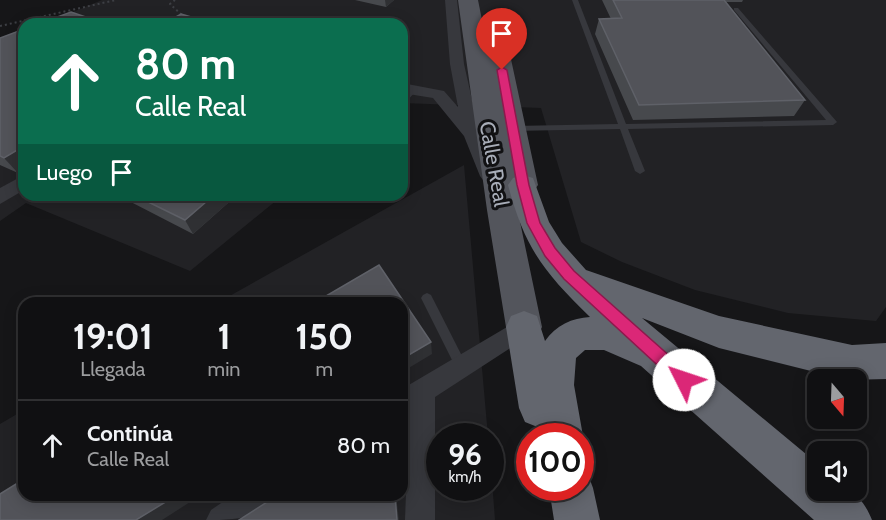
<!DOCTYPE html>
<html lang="es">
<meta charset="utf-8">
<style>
:root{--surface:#101012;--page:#1e1e20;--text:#f1f3f6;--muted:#9c9d9f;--line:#303032}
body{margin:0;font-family:Cabin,sans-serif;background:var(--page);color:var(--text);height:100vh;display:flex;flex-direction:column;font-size:22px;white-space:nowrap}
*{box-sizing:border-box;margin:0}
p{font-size:20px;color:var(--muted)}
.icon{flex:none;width:33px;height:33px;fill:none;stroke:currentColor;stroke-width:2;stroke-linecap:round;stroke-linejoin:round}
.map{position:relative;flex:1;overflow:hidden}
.drawer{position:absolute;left:18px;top:297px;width:390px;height:204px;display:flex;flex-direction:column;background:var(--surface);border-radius:18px;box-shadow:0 3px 15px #0003,0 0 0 2px var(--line)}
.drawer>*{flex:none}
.top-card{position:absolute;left:18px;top:18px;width:390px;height:183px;border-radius:18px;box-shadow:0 3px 15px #0003,0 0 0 2px var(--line);background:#0b6e4f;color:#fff;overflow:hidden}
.needle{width:39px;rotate:161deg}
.tools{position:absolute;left:807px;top:369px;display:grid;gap:12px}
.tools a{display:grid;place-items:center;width:60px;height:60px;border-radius:12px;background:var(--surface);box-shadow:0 3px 15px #0003,0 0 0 2px var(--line);font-size:30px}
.speed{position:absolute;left:426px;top:423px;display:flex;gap:12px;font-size:30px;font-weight:700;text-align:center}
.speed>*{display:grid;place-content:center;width:78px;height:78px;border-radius:50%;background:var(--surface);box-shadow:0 3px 15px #0003,0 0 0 2px var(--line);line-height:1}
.speed small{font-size:15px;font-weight:400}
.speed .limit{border:9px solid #d22;background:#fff;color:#111}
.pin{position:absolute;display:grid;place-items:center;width:51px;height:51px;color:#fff;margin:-62px -26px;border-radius:50% 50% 50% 0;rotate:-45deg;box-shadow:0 0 6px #0007}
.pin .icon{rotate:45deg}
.me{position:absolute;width:66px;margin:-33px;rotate:311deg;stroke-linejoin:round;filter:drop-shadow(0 0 4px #0008)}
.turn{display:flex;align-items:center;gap:21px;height:126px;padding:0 18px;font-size:27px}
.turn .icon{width:78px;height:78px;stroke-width:2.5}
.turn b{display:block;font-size:42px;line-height:51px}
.then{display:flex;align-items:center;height:57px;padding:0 18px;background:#0003;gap:12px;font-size:22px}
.eta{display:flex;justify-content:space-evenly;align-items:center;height:102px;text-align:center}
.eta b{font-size:36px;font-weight:700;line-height:42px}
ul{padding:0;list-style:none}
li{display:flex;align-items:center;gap:18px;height:90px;padding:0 18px;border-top:2px solid var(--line)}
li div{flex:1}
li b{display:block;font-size:22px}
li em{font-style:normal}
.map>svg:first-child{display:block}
</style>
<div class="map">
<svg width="886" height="520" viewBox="0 0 886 520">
<rect width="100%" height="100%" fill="#161618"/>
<g fill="#222225">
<path d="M102 0H886V307L876 321 788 313 695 290 622 262 581 242 541 108 402 103V24H44Z"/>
<path d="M24 32V195H283L190 271 26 203 0 221V42Z"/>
<path d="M464 165 488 436H440V488H490L491 467 495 520H0V424L24 410V495H402V303H217Z"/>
</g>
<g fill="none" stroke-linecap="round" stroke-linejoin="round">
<g stroke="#3d3f44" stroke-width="2" stroke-dasharray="2 3" stroke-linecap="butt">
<path d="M175 0 170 4 184 17"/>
<path d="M0 26 116 0"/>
</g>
<g fill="#37383d" fill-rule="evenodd">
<path d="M572 0H578L626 124 826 120 734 10V8H738L837 122 833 125 628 129 645 171 640 174 635 171 620 129 510 131V127L513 126 618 124Z"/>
<path d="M409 89H412L416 91 405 103H402V97Z"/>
<path d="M427 293 431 295 465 362 467 366 465 370 461 372 457 370 421 298 423 295Z"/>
</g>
<g fill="#37383d" fill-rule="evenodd">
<path d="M445 0H457L464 64 479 131 498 176 495 180 489 182 483 180 480 176 464 136 433 98 402 93V83L444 91 458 107 450 64Z"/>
<path d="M24 175V190L0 204V188Z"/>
<path d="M524 317 532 320 536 327 532 334 435 397V520H405L409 413 402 415V389Z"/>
<path d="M233 495H273C261 520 233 520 206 520L211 510Z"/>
</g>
<path fill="#53555c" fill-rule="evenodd" d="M458 0H478L485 35 487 31 495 30 503 31 506 36 538 185 533 192 523 195 514 193 542 327 537 338 524 343 511 338 506 327 487 210Z"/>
<g fill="#63666e" fill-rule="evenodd">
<path d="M523 175 533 178 549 222 562 243 586 270 719 316 852 345 886 343V379L847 380 719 348 642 318 818 464V490C848 490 859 489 872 520H814L641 366 604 350H585L576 358 574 385 583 436 580 442V436H541L540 428 525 422 519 408 506 327 511 316 524 311 537 316 545 341C556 325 572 318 590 317 544 272 525 249 508 185L513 178Z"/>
<path d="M580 470 587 472 593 488 600 520H554L549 488H580Z"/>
</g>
</g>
<g fill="#47494d">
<path d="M355 0H394L386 7Z"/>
<path d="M602 0H743L742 2H726L805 100 794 116 633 120 595 34 599 19H611Z"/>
<path d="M0 38 18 173 0 165Z"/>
<path d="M123 195H237L193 234 127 200Z"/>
</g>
<g fill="#2f3033">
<path d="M385 0H394L386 7Z"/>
<path d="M24 146V169L18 173 4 158Z"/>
<path d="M214 195H237L193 234 185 220Z"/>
<path d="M431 342 432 354 402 372V359Z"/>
<path d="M177 495H201L162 520H136Z"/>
<path d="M395 495H396L399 520H397Z"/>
</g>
<g fill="#525359" stroke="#5f6168" stroke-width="1.5">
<path d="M613 0H724L805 100 639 105 599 19 622 18Z"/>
<path d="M71 12 106 24H38Z"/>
<path d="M181 14 215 24H163Z"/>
<path d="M24 29V146L4 158 0 156V38Z"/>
<path d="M134 195H214L185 220Z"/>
<path d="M379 265 431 342 402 359V303H314Z"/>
<path d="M24 479V495H177L136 520H0V494Z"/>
<path d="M278 495H395L397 520H239Z"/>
</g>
<path fill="#db2777" stroke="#8e194d" stroke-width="1.5" d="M502 67 507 70 529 185 540 223 555 248 574 271 690 374 693 380 690 385 684 387 679 385 564 279 545 256 527 223 517 185 497 70Z"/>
<g text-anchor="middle" stroke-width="6" stroke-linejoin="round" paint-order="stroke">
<g font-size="21" fill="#a8adb8" stroke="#111113">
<text transform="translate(494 164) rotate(80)" y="7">Calle Real</text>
</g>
</g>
</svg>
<div class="tools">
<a><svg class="needle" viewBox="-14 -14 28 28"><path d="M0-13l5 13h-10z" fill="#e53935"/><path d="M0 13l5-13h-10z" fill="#9c9d9f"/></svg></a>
<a><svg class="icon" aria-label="sound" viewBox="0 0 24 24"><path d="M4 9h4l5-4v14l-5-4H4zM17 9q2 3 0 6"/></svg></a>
</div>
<div class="speed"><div>96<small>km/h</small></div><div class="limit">100</div></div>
<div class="pin" style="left:502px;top:70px;background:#d93025"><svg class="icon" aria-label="arrive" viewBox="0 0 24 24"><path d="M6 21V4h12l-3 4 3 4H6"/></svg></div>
<svg class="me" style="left:684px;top:380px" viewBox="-20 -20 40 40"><circle r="19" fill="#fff"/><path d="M0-13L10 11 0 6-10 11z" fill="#db2777"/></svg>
<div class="top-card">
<div class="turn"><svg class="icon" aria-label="ahead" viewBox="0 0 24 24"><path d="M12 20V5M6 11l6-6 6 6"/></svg><div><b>80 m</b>Calle Real</div></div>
<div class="then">Luego<svg class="icon" aria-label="arrive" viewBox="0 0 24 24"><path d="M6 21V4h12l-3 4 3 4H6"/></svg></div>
</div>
<section class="drawer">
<div class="eta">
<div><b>19:01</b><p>Llegada</p></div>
<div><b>1</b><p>min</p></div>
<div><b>150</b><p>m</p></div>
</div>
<ul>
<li><svg class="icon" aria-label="ahead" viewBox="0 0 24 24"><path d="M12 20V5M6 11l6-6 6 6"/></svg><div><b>Continúa</b><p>Calle Real</p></div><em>80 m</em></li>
</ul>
</section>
</div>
